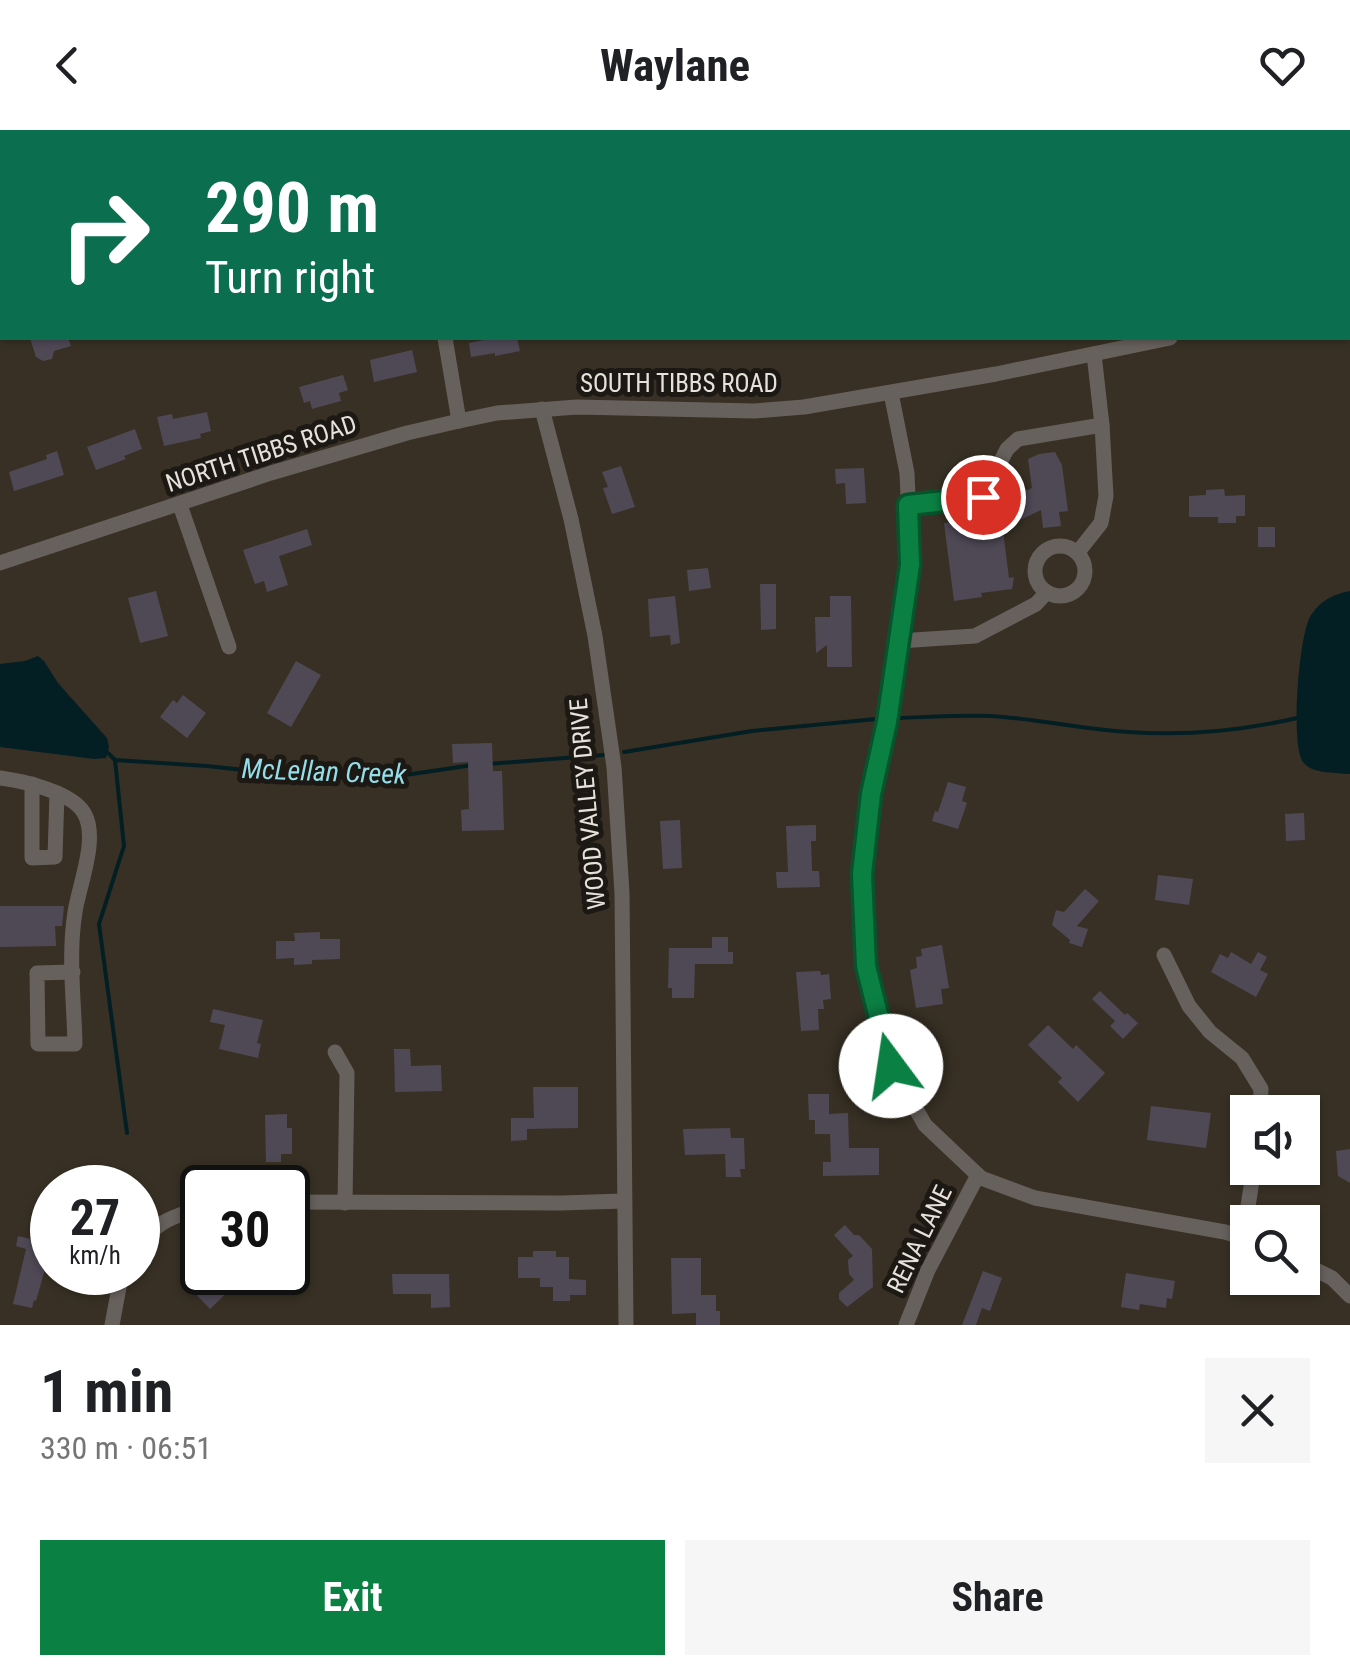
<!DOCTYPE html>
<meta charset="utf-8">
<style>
:root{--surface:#fff;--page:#f6f6f6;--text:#202124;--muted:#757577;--accent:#0b8043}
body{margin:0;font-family:"Roboto Condensed",sans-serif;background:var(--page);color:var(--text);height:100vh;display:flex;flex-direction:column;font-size:38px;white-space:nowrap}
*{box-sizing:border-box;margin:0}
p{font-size:32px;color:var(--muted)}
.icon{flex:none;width:55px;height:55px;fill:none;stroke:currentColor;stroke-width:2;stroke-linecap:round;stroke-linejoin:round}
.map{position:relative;height:1195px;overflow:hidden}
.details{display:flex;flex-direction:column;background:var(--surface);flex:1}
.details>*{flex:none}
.banner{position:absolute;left:0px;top:0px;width:1350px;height:210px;box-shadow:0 2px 8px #0004;background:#0b6e4f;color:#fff;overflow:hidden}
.controls{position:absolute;left:1230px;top:965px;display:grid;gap:20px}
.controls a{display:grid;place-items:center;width:90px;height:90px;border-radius:0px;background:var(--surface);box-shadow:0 2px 8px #0004;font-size:50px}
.speed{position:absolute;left:30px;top:1035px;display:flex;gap:20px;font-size:50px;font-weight:700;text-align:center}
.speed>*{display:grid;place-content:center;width:130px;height:130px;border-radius:50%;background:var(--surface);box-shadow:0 2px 8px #0004;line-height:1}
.speed small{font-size:25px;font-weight:400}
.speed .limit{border:5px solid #111;border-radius:15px;background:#fff;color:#111}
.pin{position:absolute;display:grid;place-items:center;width:85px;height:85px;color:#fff;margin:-42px;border:5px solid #fff;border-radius:50%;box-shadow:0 2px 10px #0007}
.me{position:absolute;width:110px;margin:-55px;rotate:346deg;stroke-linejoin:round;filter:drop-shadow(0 0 8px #0008)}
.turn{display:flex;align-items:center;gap:35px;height:210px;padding:0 40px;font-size:45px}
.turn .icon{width:130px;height:130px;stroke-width:2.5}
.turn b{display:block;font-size:70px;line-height:85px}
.round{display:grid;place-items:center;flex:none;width:105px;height:105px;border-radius:0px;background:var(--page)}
.summary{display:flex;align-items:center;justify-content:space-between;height:170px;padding:0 40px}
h1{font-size:60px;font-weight:700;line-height:75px}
.action{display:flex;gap:20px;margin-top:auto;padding:20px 40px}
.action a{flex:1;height:115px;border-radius:0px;background:var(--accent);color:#fff;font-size:40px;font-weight:700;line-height:115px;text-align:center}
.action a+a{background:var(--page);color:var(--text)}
header{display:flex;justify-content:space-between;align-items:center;height:130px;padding:0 40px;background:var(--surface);font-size:45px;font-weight:700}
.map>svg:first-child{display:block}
</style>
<header><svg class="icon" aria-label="back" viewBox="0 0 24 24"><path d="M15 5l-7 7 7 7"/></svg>Waylane<svg class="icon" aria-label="heart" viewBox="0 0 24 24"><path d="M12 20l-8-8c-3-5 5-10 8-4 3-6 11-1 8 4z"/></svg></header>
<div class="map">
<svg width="1350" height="1195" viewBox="0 0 1350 1195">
<rect width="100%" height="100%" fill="#383024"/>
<g fill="#031f24">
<path d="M1350 461V644H1347C1333 642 1312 644 1303 632 1290 615 1299 502 1311 485 1321 470 1334 464 1350 461Z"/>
<path d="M38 526 44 531 58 553 107 608 109 617 106 628 94 629 0 617V534L25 531Z"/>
</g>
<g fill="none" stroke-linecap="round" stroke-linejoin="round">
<g stroke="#031f24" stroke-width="4">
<path d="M898 588C929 587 960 585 991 586 1037 589 1082 599 1128 602 1185 606 1241 601 1297 588"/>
<path d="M624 622 752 601 876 589"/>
<path d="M108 623 115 630 207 636 289 645 378 649 473 635"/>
<path d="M115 630 124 716 99 794 127 1003"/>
<path d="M488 634 603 625"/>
</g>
</g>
<g fill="#4f4956">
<path d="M30 208H68L71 216 54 221 52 229 43 231 36 227Z"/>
<path d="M494 208H517L520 221 495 226V223L471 227 469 213Z"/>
<path d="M412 220 417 242 374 252 370 230Z"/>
<path d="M343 245 348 260 339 263 341 271 312 279 310 271 304 273 299 257Z"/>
<path d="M207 282 211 301 200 304 201 308 164 316 157 287 172 284 173 289Z"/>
<path d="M135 299 142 319 124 326 126 329 96 340 87 317Z"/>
<path d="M57 321 64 345 14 361 9 342 47 329 46 325Z"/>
<path d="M1055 322 1062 335 1068 381 1059 382 1061 396 1043 398 1041 380 1018 391 1002 393 1009 448 1014 447 1012 459 981 463 982 467 954 471 944 393 953 392 951 382 971 380 974 386 997 383 996 375 1032 358 1028 329 1039 324Z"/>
<path d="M621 336 635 377 612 384 603 358 608 357 602 342Z"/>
<path d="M864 338 866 373 846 374 845 353 836 354 835 339Z"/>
<path d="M1224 359 1225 366 1245 365V386H1236V393H1218V387H1189V366L1206 365V360Z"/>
<rect x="1258" y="397" width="17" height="20"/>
<path d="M307 399 312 415 279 426 288 455 267 462 264 451 255 454 243 420Z"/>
<path d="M708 438 711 458 689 461 687 440Z"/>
<path d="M760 454H776V499L761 500Z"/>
<path d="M156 461 168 506 140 513 128 468Z"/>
<path d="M675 466 680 513 671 515 670 505 650 507 648 469Z"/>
<path d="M830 466H851L852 537H827V515L816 523 815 487H830Z"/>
<path d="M296 531 321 545 291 597 267 583Z"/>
<path d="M183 565 206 583 187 608 160 587 173 570 177 573Z"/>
<path d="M492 613 493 641H502L504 700 462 701 461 680 469 679 468 632 453 633 452 614Z"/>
<path d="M948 652 966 657 962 671 967 673 958 699 932 691 935 681 938 682Z"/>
<path d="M1304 683 1305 710 1286 711 1285 684Z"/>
<path d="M680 690 682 738 663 739 660 691Z"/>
<path d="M816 695V711H811L812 741H819L820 757 777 758 776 742H788L786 696Z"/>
<path d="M1158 745 1193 749 1189 775 1155 770Z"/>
<path d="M1085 759 1099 771 1077 796 1088 799 1082 817 1069 813 1070 810 1052 795 1056 780 1064 782Z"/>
<path d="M0 776H64L62 796H55L56 816 0 817Z"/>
<path d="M320 802V809H340V829L312 830V834L294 835V828L276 829V811H295L294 803Z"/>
<path d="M712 807H728V822H733V834H695L694 868H672V858H668L669 818H712Z"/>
<path d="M942 815 949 858 941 859 943 874 916 878 910 840 917 838 916 827 922 826 921 819Z"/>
<path d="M1231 822 1251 834 1258 822 1267 827 1260 840 1268 844 1256 867 1211 842 1220 824 1228 828Z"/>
<path d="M820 841 821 845 829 844 831 869 823 870 824 879H818L819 900 801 901 796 842Z"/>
<path d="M1100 861 1125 885 1127 883 1138 893 1123 909 1110 896 1115 891 1092 869Z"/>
<path d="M213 879 263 890 257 913 261 914 258 928 219 919 225 895 210 892Z"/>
<path d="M1048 895 1073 919 1076 915 1105 943 1078 972 1058 952 1062 948 1028 915Z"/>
<path d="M394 919H410L411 936 441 935 442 961 395 962Z"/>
<path d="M533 957H578V998L527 999V1010L511 1011V988H534Z"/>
<path d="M808 964H829V984L848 983 849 1018H879V1045L823 1046V1032H831L830 1004H815V990H809Z"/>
<path d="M1151 976 1211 983 1206 1018 1147 1010Z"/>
<path d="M287 984V998H292V1024H281V1032H266L265 985Z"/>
<path d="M730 998 731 1008H744L745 1039H740L741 1047H726L725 1024 685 1025 683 999Z"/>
<path d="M1350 1019V1053L1338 1046 1336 1021Z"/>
<path d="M83 1036 106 1050 101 1058H70Z"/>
<path d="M845 1095 854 1105H859L872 1119 873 1157 847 1177 839 1169V1163L854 1150 849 1144 848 1130 853 1126 834 1105Z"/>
<path d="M18 1106 52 1114 36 1171 34 1170 32 1178 13 1174 26 1119 16 1116Z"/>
<path d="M533 1121H556V1127H569V1149L586 1150V1165H570V1171H553V1157H540V1148H518V1127H533Z"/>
<path d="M671 1128H701V1165H716V1181H720V1195H696V1183L672 1184Z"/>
<path d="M983 1141 1002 1148 990 1181 982 1178 976 1195H962Z"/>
<path d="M208 1142H230L239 1151 210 1179 191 1159Z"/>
<path d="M1126 1143 1175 1151 1172 1169 1167 1168 1166 1178 1140 1174 1139 1180 1121 1177Z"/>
<path d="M392 1144H449L450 1177 431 1178V1164H393Z"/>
</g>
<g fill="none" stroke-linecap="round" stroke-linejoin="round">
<g stroke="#67615d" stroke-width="15">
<path d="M548 2 549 0"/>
<path d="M596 2 603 0"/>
<path d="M0 156 2 154"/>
<path d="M1348 163H1350"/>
<path d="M445 208 459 291"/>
<path d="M891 263 907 343 911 435 887 591 871 664 863 744 866 835 891 935 925 995 981 1048 1035 1068 1225 1102 1248 1109"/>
<path d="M542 279 571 389 595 506 614 637 622 763 626 1195"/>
<path d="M180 375 229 517"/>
<path d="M908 375 983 367 1007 319 1018 309 1102 295"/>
<circle cx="1060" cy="441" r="25"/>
<path d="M1078 422 1101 393 1106 366 1102 295 1094 224"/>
<path d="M0 433 271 343 407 303 459 291 497 283 577 277 754 281 804 277 996 244 1170 208"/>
<path d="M899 511 975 506 1036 474 1047 462"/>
<path d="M0 648C23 651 72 662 84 683 99 708 79 755 75 782 68 825 74 871 75 914H38L37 843 73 842"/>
<path d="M32 654V728L55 727 57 663"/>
<path d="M1164 825 1189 876 1210 902 1242 928 1261 959 1260 982"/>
<path d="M335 922 347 943 345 1073"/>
<path d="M288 1072 561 1073 624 1071"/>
<path d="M1243 1108 1254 1038"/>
<path d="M138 1118C157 1090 171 1088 202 1077"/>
<path d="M1302 1133 1332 1148 1350 1166"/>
<path d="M112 1195 120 1152 124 1142"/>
<path d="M906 1195 928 1140 978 1045"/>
</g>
</g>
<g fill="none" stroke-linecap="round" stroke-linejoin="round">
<defs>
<path id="route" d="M891 936 866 836 862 744 871 664 887 592 910 435 908 375 983 367"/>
</defs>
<use href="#route" stroke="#07532c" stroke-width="25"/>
<use href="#route" stroke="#0b8043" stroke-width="18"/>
</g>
<g text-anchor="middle" stroke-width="10" stroke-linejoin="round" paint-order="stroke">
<g font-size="25" fill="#e6e1d9" stroke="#1c1813">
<text x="679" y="262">SOUTH TIBBS ROAD</text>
<text transform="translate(261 323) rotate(-18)" y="9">NORTH TIBBS ROAD</text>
<text transform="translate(587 674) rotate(-95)" y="9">WOOD VALLEY DRIVE</text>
<text transform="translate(919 1109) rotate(-64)" y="9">RENA LANE</text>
</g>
<g font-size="28" font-style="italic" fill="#95dde8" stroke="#1c1813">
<text transform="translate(324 641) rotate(2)" y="10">McLellan Creek</text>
</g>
</g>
</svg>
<div class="controls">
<a><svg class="icon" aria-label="sound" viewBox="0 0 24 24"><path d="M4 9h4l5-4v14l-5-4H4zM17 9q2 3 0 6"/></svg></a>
<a><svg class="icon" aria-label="search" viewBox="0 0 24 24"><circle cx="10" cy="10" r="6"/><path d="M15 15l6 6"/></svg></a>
</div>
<div class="speed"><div>27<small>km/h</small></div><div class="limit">30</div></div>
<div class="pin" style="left:983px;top:367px;background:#d93025"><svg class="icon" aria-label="arrive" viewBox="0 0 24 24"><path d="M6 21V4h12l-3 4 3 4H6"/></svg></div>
<svg class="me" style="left:891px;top:936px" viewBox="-20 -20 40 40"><circle r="19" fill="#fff"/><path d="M0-13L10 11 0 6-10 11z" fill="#0b8043"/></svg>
<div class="banner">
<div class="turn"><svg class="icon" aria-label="right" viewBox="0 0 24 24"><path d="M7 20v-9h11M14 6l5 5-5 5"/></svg><div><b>290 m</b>Turn right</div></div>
</div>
</div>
<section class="details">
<div class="summary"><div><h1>1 min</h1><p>330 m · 06:51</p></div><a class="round"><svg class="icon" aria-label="close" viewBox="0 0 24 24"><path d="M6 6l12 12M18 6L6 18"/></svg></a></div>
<div class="action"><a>Exit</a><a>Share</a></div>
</section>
